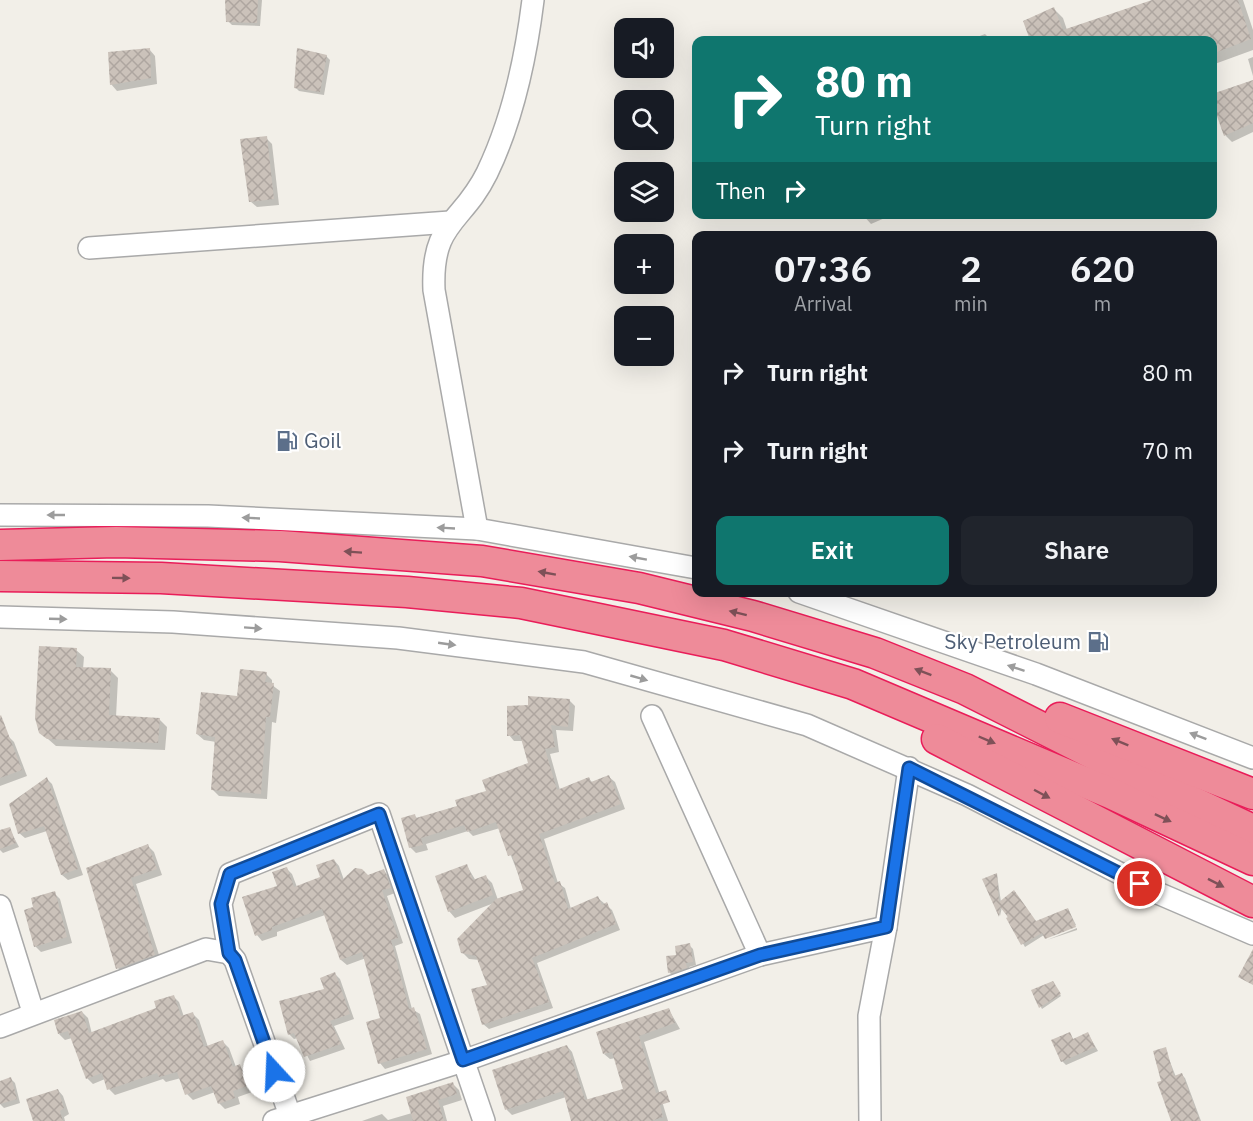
<!DOCTYPE html>
<meta charset="utf-8">
<style>
:root{--surface:#171b24;--page:#20242c;--text:#f1f3f6;--muted:#9ea1a6;--accent:#0f766e}
body{margin:0;font-family:"IBM Plex Sans",sans-serif;background:var(--page);color:var(--text);height:100vh;display:flex;flex-direction:column;font-size:22px;white-space:nowrap}
*{box-sizing:border-box;margin:0}
p{font-size:20px;color:var(--muted)}
.icon{flex:none;width:33px;height:33px;fill:none;stroke:currentColor;stroke-width:2;stroke-linecap:round;stroke-linejoin:round}
.map{position:relative;flex:1;overflow:hidden}
.details{position:absolute;left:692px;top:231px;width:525px;height:366px;display:flex;flex-direction:column;background:var(--surface);border-radius:12px;box-shadow:0 6px 24px #0002}
.details>*{flex:none}
.hud{position:absolute;left:692px;top:36px;width:525px;height:183px;border-radius:12px;box-shadow:0 6px 24px #0002;background:#0f766e;color:#fff;overflow:hidden}
.tools{position:absolute;left:614px;top:18px;display:grid;gap:12px}
.tools a{display:grid;place-items:center;width:60px;height:60px;border-radius:12px;background:var(--surface);box-shadow:0 6px 24px #0002;font-size:30px}
.pin{position:absolute;display:grid;place-items:center;width:51px;height:51px;color:#fff;margin:-26px;border:3px solid #fff;border-radius:50%;box-shadow:0 2px 6px #0007}
.me{position:absolute;width:66px;margin:-33px;rotate:340deg;stroke-linejoin:round;filter:drop-shadow(0 0 4px #0008)}
.turn{display:flex;align-items:center;gap:21px;height:126px;padding:0 24px;font-size:27px}
.turn .icon{width:78px;height:78px;stroke-width:2.5}
.turn b{display:block;font-size:42px;line-height:51px}
.then{display:flex;align-items:center;height:57px;padding:0 24px;background:#0003;gap:12px;font-size:22px}
.eta{display:flex;justify-content:space-evenly;align-items:center;height:102px;text-align:center}
.eta b{font-size:36px;font-weight:600;line-height:42px}
.button{display:flex;gap:12px;margin-top:auto;padding:12px 24px}
.button a{flex:1;height:69px;border-radius:12px;background:var(--accent);color:#fff;font-size:24px;font-weight:600;line-height:69px;text-align:center}
.button a+a{background:var(--page);color:var(--text)}
ul{padding:0;list-style:none}
li{display:flex;align-items:center;gap:18px;height:78px;padding:0 24px}
li div{flex:1}
li b{display:block;font-size:22px}
li em{font-style:normal}
.map>svg:first-child{display:block}
</style>
<div class="map">
<svg width="1253" height="1121" viewBox="0 0 1253 1121">
<defs>
<pattern id="building-cross-hatch" width="8" height="8" patternUnits="userSpaceOnUse" patternTransform="scale(1.5)"><rect width="8" height="8" fill="#cbc2ba"/><path d="M0 0l8 8M0 8l8-8" fill="none" stroke="#aea6a0"/></pattern>
</defs>
<rect width="100%" height="100%" fill="#f2efe8"/>
<g fill="#0003">
<path d="M226 0H262L260 26 232 25 228 21Z"/>
<path d="M1157 0H1243L1253 30V50L1212 65V40H1032L1024 21 1054 9 1063 18 1067 30Z"/>
<path d="M985 34 991 40H969Z"/>
<path d="M149 49 155 56 157 84 117 91 111 84Z"/>
<path d="M326 56 330 60 324 95 299 91 295 87Z"/>
<path d="M1253 57V76L1248 59Z"/>
<path d="M1253 81V132L1232 142 1226 136 1212 96Z"/>
<path d="M266 138 272 144 279 205 257 207 250 201Z"/>
<path d="M862 214H894L871 224Z"/>
<path d="M76 650 84 657 83 669 110 670 118 678 116 717 159 719 167 727 165 750 56 746 40 732Z"/>
<path d="M266 674 272 680V685L280 691 276 723 272 722 267 799 219 796 213 790 216 742 204 740 197 734Z"/>
<path d="M569 700 575 706 573 731 556 730 559 752 550 754 560 790 589 779 593 783 609 777 615 782 625 809 544 839 558 883 565 888 571 909 598 898 612 910 620 930 537 963 553 1008 489 1029 483 1024 488 986 480 960 469 959 463 953 494 903 455 918 449 911 467 866 476 881 486 877 492 883 498 900 525 891 500 828 473 836 468 831 426 844 428 850 416 853 410 847 415 816 418 819 458 807 487 792 530 764 523 741H514L509 735 529 707Z"/>
<path d="M8 736 14 742 27 776 0 786V739Z"/>
<path d="M47 779 52 784 83 875 68 880 62 875 47 831 25 838 19 833Z"/>
<path d="M9 828 19 847 3 853 0 850V832Z"/>
<path d="M148 846 154 852 162 875 136 884 161 961 124 975 118 968 88 869Z"/>
<path d="M334 860 339 866 344 880 368 877 384 871 390 877 395 893 387 896 403 943 395 946 412 1009 420 1014 432 1054 385 1069 380 1063 382 1019 366 958 347 965 341 960 325 915 277 932V936L262 941 257 935 287 869 292 874 297 887 322 878Z"/>
<path d="M997 875 1001 902 1036 922 1068 909 1076 925 1045 938 1044 935 1025 947 1002 907 1000 916 984 880Z"/>
<path d="M54 893 60 899 72 943 41 952 35 946V908Z"/>
<path d="M1077 928V930L1047 940Z"/>
<path d="M689 945 693 949 696 965 689 967 690 971 673 976 669 972 678 956Z"/>
<path d="M335 974 340 979 354 1019 334 1026 345 1049 310 1061 298 1038 294 1039 289 1034 326 990Z"/>
<path d="M1051 983 1061 996 1042 1009 1033 991Z"/>
<path d="M173 996 179 1002 184 1017 193 1014 199 1020 208 1047 223 1042 229 1048 236 1067 239 1066 245 1072 252 1092 238 1097 240 1104 225 1109 219 1103 215 1092 193 1100 187 1094 181 1078 166 1082 163 1079 115 1095 109 1089 105 1079 93 1084 87 1078 72 1038 65 1040 59 1034 82 1012 88 1018 92 1034 158 1009Z"/>
<path d="M669 1010 680 1029 644 1042 668 1121H573L566 1097 512 1115 507 1110 494 1071 567 1046 572 1052 588 1101 625 1090 616 1058 610 1059 604 1054Z"/>
<path d="M1069 1034 1074 1040 1088 1034 1098 1051 1066 1065 1062 1061Z"/>
<path d="M1165 1049 1176 1077 1182 1075 1185 1078 1201 1121H1173L1163 1081Z"/>
<path d="M11 1079 15 1083 20 1103 4 1108 0 1104V1082Z"/>
<path d="M453 1084 459 1090 462 1100 443 1106 447 1121H362L382 1114 388 1120 412 1113Z"/>
<path d="M58 1090 63 1096 69 1114 64 1117 65 1121H35Z"/>
</g>
<g fill="url(#building-cross-hatch)">
<path d="M225 0H258L257 23 226 22Z"/>
<path d="M1152 0H1238L1251 39 1212 54V40H1030L1023 21 1054 7 1063 30Z"/>
<path d="M150 48 151 78 110 85 108 52Z"/>
<path d="M297 48 327 55 320 92 294 88Z"/>
<path d="M1253 80V123L1224 136 1212 102V94Z"/>
<path d="M267 136 274 199 249 202 240 139Z"/>
<path d="M39 646 77 648 76 667 111 668 109 715 160 718 158 743 47 739 39 733 35 718Z"/>
<path d="M240 669 267 672 265 682 274 683 270 717H266L261 794 211 790 215 737 196 734 201 692 237 696Z"/>
<path d="M528 696 570 699 568 727 551 725 555 747 545 749 557 790 589 777 591 782 609 775 621 804 539 834 555 883 560 881 568 909 598 896 602 905 607 902 616 924 532 958 549 1002 482 1025 471 989 487 985 476 956 461 953 457 939 496 899 523 890 512 855 508 856 496 822 467 832 464 825 421 838 423 845 409 848 401 818 415 814 416 818 457 806 455 800 486 791 482 780 528 763 520 735 507 736V706L528 705Z"/>
<path d="M1 715 22 770 0 778V716Z"/>
<path d="M47 777 78 869 61 875 44 826 18 834 9 804Z"/>
<path d="M10 827 16 843 0 849V830Z"/>
<path d="M148 844 157 869 131 878 155 955 116 969 86 868Z"/>
<path d="M334 859 342 880 355 868 362 869 368 875 384 869 391 888 382 890 398 938 391 940 409 1009 414 1007 427 1049 378 1064 366 1022 380 1018 362 952 340 960 322 909 272 927V930L255 936 242 897 277 886 272 872 287 867 294 887 320 877 316 865Z"/>
<path d="M467 864 473 880 486 875 493 895 448 912 435 876Z"/>
<path d="M997 873 999 902 1014 890 1036 921 1068 908 1076 927 1045 939 1042 933 1021 945 1006 918 1008 917 1000 907 999 917 982 879Z"/>
<path d="M55 891 67 937 34 947 24 910 33 907 31 898Z"/>
<path d="M690 943 693 962 686 963 687 968 668 973 666 956 676 955 675 946Z"/>
<path d="M1253 949V985L1238 977Z"/>
<path d="M335 972 350 1014 330 1021 341 1044 304 1057 294 1033 288 1035 279 1001 324 989 320 978Z"/>
<path d="M1053 981 1061 994 1039 1008 1031 990Z"/>
<path d="M174 995 181 1016 193 1012 204 1047 223 1040 233 1067 240 1064 247 1086 233 1091 235 1098 218 1104 211 1086 185 1095 177 1072 159 1077 157 1073 107 1090 102 1073 86 1079 68 1031 58 1034 54 1020 82 1011 89 1033 156 1008 154 1001Z"/>
<path d="M669 1008 675 1023 639 1036 656 1093 666 1090 670 1102 660 1105 663 1117 651 1121H571L563 1091 505 1110 492 1070 567 1045 585 1100 623 1089 612 1052 603 1054 596 1032Z"/>
<path d="M1070 1032 1073 1039 1088 1032 1095 1047 1061 1062 1051 1040Z"/>
<path d="M1166 1047 1174 1076 1182 1073 1200 1121H1171L1157 1082 1161 1081 1153 1051Z"/>
<path d="M11 1077 17 1099 0 1104V1081Z"/>
<path d="M453 1082 457 1094 438 1100 444 1121H413L406 1097Z"/>
<path d="M58 1089 64 1108 60 1111 63 1121H33L26 1099Z"/>
</g>
<g fill="none" stroke-linecap="round" stroke-linejoin="round">
<defs>
<g id="minor">
<path d="M89 248 450 222"/>
<path d="M0 515 208 516 477 529 696 568"/>
<path d="M477 529 434 290C431 221 462 224 487 173 512 121 526 57 533 0"/>
<path d="M799 592 1036 674 1253 758"/>
<path d="M0 617 173 622 398 638 584 662 807 725 967 795 1160 894 1253 934"/>
<path d="M652 716 760 955"/>
<path d="M0 906 33 1012"/>
<path d="M0 1027 206 949 229 953"/>
<path d="M274 1121 463 1061 760 955 886 927"/>
<path d="M292 1121 235 960 229 953 221 904 230 874 379 814 484 1121"/>
<path d="M870 1121 869 1016 886 927 909 768"/>
</g>
<g id="highway">
<path d="M0 545 116 542 280 546 482 561 639 588 753 616 875 653 965 689 1127 771 1253 830"/>
<path d="M0 576 161 578 407 592 521 603 724 645 853 684 1110 793 1253 860"/>
<path d="M1060 718 1253 794"/>
<path d="M937 739 1253 902"/>
</g>
</defs>
<use href="#minor" stroke="#a9a9a9" stroke-width="24"/>
<use href="#highway" stroke="#e91d59" stroke-width="33"/>
<use href="#minor" stroke="#fff" stroke-width="21"/>
<use href="#highway" stroke="#ee8b99" stroke-width="30"/>
</g>
<defs><path id="oneway-solid" d="M-6-.8H1V-3.2L6.5 0L1 3.2V.8H-6Z" transform="scale(1.5)"/></defs>
<g fill="#9c9c9c">
<use href="#oneway-solid" transform="translate(56 515) rotate(-180)"/>
<use href="#oneway-solid" transform="translate(251 518) rotate(-177)"/>
<use href="#oneway-solid" transform="translate(446 528) rotate(-177)"/>
<use href="#oneway-solid" transform="translate(638 558) rotate(-170)"/>
<use href="#oneway-solid" transform="translate(58 619) rotate(2)"/>
<use href="#oneway-solid" transform="translate(253 628) rotate(4)"/>
<use href="#oneway-solid" transform="translate(447 644) rotate(8)"/>
<use href="#oneway-solid" transform="translate(1016 668) rotate(-162)"/>
<use href="#oneway-solid" transform="translate(639 678) rotate(16)"/>
<use href="#oneway-solid" transform="translate(1198 736) rotate(-159)"/>
</g>
<g fill="#7e5158">
<use href="#oneway-solid" transform="translate(353 552) rotate(-176)"/>
<use href="#oneway-solid" transform="translate(547 573) rotate(-170)"/>
<use href="#oneway-solid" transform="translate(121 578) rotate(1)"/>
<use href="#oneway-solid" transform="translate(738 613) rotate(-166)"/>
<use href="#oneway-solid" transform="translate(923 672) rotate(-159)"/>
<use href="#oneway-solid" transform="translate(987 740) rotate(23)"/>
<use href="#oneway-solid" transform="translate(1120 742) rotate(-158)"/>
<use href="#oneway-solid" transform="translate(1042 794) rotate(28)"/>
<use href="#oneway-solid" transform="translate(1163 818) rotate(25)"/>
<use href="#oneway-solid" transform="translate(1216 883) rotate(27)"/>
</g>
<g fill="none" stroke-linecap="round" stroke-linejoin="round">
<defs>
<path id="route" d="M274 1071 235 960 229 953 221 904 230 874 379 814 463 1060 760 955 886 927 909 768 1140 884"/>
</defs>
<use href="#route" stroke="#114b97" stroke-width="15"/>
<use href="#route" stroke="#1a73e8" stroke-width="10"/>
</g>
<defs>
<symbol id="fuel-bare" viewBox="-9 -9 18 18"><path d="M-5.5-6h7V0h2V4h1.3V-2.5L3-4.5l.8-.8L6-3V5H2.5V1h-1V6h-7ZM-4.2-4.7v3.2H.2V-4.7Z" fill="#5c6f8a" stroke="#fff" stroke-width="2.5" paint-order="stroke"/></symbol>
</defs>
<g fill-rule="evenodd">
<use href="#fuel-bare" x="272" y="426" width="30" height="30"/>
<use href="#fuel-bare" x="1083" y="627" width="30" height="30"/>
</g>
<g text-anchor="middle" stroke-width="4.5" stroke-linejoin="round" paint-order="stroke">
<g font-size="21" fill="#4e5e75" stroke="#fff" text-anchor="start">
<text x="304" y="448">Goil</text>
<text x="1081" y="649" text-anchor="end">Sky Petroleum</text>
</g>
</g>
</svg>
<div class="tools">
<a><svg class="icon" aria-label="sound" viewBox="0 0 24 24"><path d="M4 9h4l5-4v14l-5-4H4zM17 9q2 3 0 6"/></svg></a>
<a><svg class="icon" aria-label="search" viewBox="0 0 24 24"><circle cx="10" cy="10" r="6"/><path d="M15 15l6 6"/></svg></a>
<a><svg class="icon" aria-label="layers" viewBox="0 0 24 24"><path d="M12 4l9 5-9 5-9-5zM3 14l9 5 9-5"/></svg></a>
<a>+</a>
<a>−</a>
</div>
<div class="pin" style="left:1140px;top:884px;background:#d93025"><svg class="icon" aria-label="arrive" viewBox="0 0 24 24"><path d="M6 21V4h12l-3 4 3 4H6"/></svg></div>
<svg class="me" style="left:274px;top:1071px" viewBox="-20 -20 40 40"><circle r="19" fill="#fff"/><path d="M0-13L10 11 0 6-10 11z" fill="#1a73e8"/></svg>
<div class="hud">
<div class="turn"><svg class="icon" aria-label="right" viewBox="0 0 24 24"><path d="M7 20v-9h11M14 6l5 5-5 5"/></svg><div><b>80 m</b>Turn right</div></div>
<div class="then">Then<svg class="icon" aria-label="right" viewBox="0 0 24 24"><path d="M7 20v-9h11M14 6l5 5-5 5"/></svg></div>
</div>
<section class="details">
<div class="eta">
<div><b>07:36</b><p>Arrival</p></div>
<div><b>2</b><p>min</p></div>
<div><b>620</b><p>m</p></div>
</div>
<ul>
<li><svg class="icon" aria-label="right" viewBox="0 0 24 24"><path d="M7 20v-9h11M14 6l5 5-5 5"/></svg><div><b>Turn right</b></div><em>80 m</em></li>
<li><svg class="icon" aria-label="right" viewBox="0 0 24 24"><path d="M7 20v-9h11M14 6l5 5-5 5"/></svg><div><b>Turn right</b></div><em>70 m</em></li>
</ul>
<div class="button"><a>Exit</a><a>Share</a></div>
</section>
</div>
